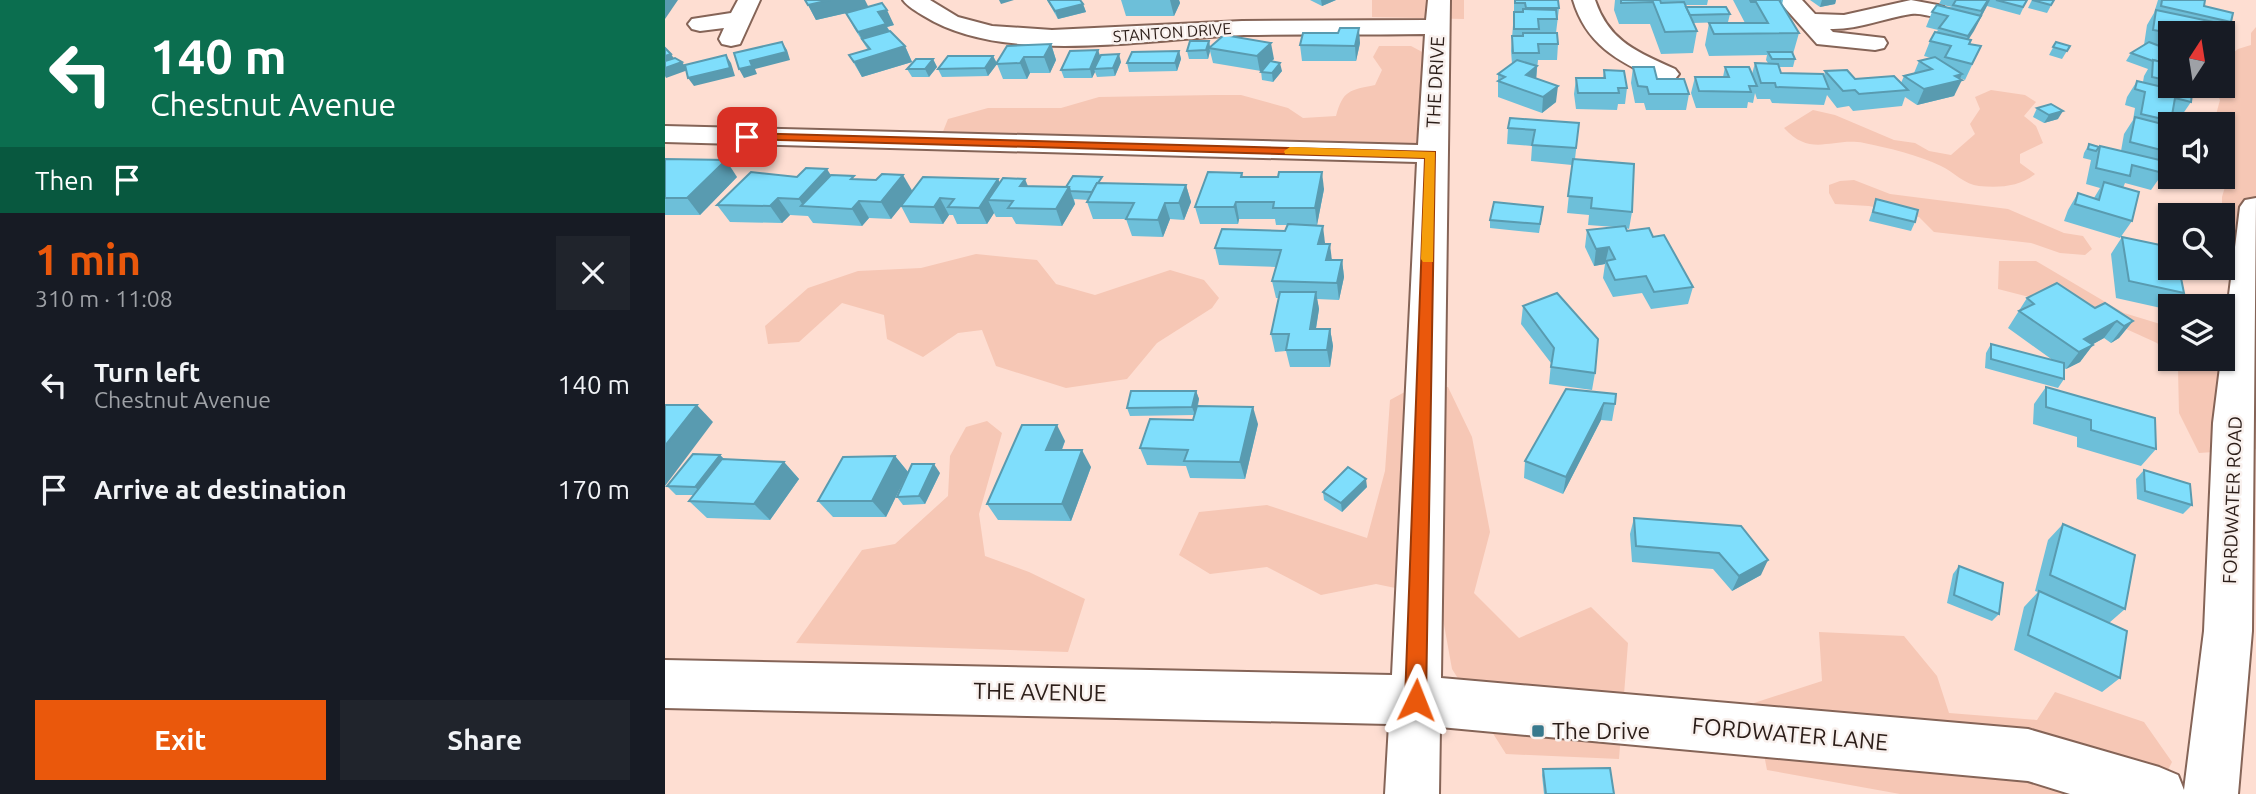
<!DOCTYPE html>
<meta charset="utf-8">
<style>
:root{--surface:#171b24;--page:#20242c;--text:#f1f3f6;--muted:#9ea1a6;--accent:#ea580c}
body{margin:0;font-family:Ubuntu,sans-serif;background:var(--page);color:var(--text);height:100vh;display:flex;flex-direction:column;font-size:26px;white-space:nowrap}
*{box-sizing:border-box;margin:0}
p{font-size:23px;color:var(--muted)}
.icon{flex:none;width:38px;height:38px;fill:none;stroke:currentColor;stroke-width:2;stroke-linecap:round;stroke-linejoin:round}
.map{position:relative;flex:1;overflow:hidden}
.side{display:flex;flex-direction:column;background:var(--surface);width:665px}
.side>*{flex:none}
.banner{background:#0b6e4f;color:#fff;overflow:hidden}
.needle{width:46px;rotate:12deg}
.tools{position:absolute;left:1493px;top:21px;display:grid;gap:14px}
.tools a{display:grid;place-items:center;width:77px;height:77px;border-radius:0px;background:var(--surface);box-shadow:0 2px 5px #0004;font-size:35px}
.pin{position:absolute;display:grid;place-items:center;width:60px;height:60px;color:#fff;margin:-30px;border-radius:14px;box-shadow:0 4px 10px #0006}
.me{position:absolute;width:77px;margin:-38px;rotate:2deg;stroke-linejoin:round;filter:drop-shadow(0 0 5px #0008)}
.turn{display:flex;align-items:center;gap:24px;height:147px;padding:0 35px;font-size:32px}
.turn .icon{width:91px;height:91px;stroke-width:2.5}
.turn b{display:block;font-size:49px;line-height:60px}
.then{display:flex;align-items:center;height:66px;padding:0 35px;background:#0003;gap:14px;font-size:26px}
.round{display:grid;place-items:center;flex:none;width:74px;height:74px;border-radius:0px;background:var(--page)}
.head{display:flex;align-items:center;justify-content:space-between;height:119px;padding:0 35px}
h1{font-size:42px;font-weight:700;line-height:52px;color:var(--accent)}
.cta{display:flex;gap:14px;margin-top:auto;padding:14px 35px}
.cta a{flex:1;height:80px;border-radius:0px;background:var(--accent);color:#fff;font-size:28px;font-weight:700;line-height:80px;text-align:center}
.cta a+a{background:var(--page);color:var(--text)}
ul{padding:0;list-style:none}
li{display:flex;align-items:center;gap:21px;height:105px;padding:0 35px}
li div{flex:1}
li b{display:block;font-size:26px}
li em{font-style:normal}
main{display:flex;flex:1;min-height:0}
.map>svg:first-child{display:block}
</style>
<main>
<section class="side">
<div class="banner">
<div class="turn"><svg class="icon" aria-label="left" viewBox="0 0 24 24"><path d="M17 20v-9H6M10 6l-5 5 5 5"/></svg><div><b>140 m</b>Chestnut Avenue</div></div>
<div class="then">Then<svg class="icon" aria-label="arrive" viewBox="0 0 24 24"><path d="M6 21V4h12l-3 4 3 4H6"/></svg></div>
</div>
<div class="head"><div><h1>1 min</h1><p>310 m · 11:08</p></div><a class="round"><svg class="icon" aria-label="close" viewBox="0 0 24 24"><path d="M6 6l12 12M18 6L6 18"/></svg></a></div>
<ul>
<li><svg class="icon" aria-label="left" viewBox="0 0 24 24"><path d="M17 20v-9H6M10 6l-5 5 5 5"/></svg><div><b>Turn left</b><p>Chestnut Avenue</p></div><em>140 m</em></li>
<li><svg class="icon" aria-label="arrive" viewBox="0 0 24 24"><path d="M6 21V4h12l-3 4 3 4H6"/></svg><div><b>Arrive at destination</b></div><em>170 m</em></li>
</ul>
<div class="cta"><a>Exit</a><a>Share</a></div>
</section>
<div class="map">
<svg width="1591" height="794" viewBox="0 0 1591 794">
<rect width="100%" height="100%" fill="#feded2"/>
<g fill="#f6c7b5">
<path d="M707 0H799V19L707 17Z"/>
<path d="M1591 27V246L1557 215V197L1567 163 1558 134V124L1549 122 1555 100 1548 86H1558V61L1573 49 1586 45V33Z"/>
<path d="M714 46H746L761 54 751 144 277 134 283 119 323 108H396L434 97 550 95H576L623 108 638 118 671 116C678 90 685 90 710 85L717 70 708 57Z"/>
<path d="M1326 90 1360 95 1371 102 1359 116 1371 126 1378 143 1355 154V163L1370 174C1355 187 1333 188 1314 186 1300 185 1289 172 1276 166 1253 155 1224 148 1199 143 1167 137 1146 158 1119 128L1148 110 1170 115 1229 140 1250 143 1264 151 1286 155 1310 134 1305 124 1315 109 1310 97Z"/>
<path d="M1189 180 1225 194 1343 209 1399 233 1418 236 1427 249 1420 255 1395 253 1366 243 1269 232 1254 217 1204 206 1170 204 1164 193V185L1175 181Z"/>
<path d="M311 254 372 260 391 284 430 295 505 270 539 280 554 298 547 308 492 343 462 379 401 388 331 366 317 330 293 333 258 357 222 339 219 315 177 303 134 342 103 344 100 326 143 288 193 271 256 268Z"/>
<path d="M1334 261H1371L1459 313 1505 327V359H1558V308L1591 303V449L1534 453 1514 413 1513 369 1492 343 1426 313 1333 289Z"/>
<path d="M783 387 807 437 825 532 809 593 854 638 926 607 963 643 954 759 841 754 787 669 774 597 711 584 656 595 602 567 545 574 514 555 534 512 602 505 702 538 720 471 725 400 747 388Z"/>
<path d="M322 421 337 433 314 514 320 556 364 572 420 599 403 652 131 643 197 550 230 544 283 496 285 456 301 427Z"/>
<path d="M1154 632 1239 636 1272 676 1284 713 1372 720 1390 692 1479 722 1507 762 1491 794H1235L1102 770 1089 703 1157 681Z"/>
</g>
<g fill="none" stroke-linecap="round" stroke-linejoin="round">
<defs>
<g id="minor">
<path d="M73 0H95L75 44 66 46 57 44 54 39 59 28 35 31 27 29 23 24 27 19 66 13Z"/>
<path d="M238 0H265L293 17 327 26 387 30 577 21 761 20 763 0H785L776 678 1363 729 1494 767 1513 775 1519 790 1539 631 1548 423 1575 207 1580 200 1591 198 1587 631 1573 794H1405L1363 781 775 727 774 794H720L724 724 0 708V660L727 675 752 162 0 142V126L753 145 760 34C700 35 639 34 579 35 486 38 340 67 259 16 251 11 243 7 238 0Z"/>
<path d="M908 0H930C944 42 973 52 1010 69L1014 74 1010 79 1001 82 992 79C952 61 921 44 908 0Z"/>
<path d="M1113 0H1137L1150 14 1179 15 1246 0 1278 6 1282 11 1278 16C1267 19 1257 12 1246 14 1219 18 1193 30 1165 29L1168 32 1219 38 1222 43 1219 48 1210 50 1152 44Z"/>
</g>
</defs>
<use href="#minor" stroke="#856457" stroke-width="4"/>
<use href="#minor" fill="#fff" fill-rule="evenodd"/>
</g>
<g fill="#6dbfd9">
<path d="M382 0H415L418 4 421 12 393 19Z"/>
<path d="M456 0H514L515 3 509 16H461Z"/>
<path d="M645 0H671L657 6Z"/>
<path d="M849 0H893L894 8 891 33 893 44 892 60H873L871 78 891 102 877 113 833 97V74L847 64 846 51 849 12Z"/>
<path d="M950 0H1043L1042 5H1020L1021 7 1065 14 1063 22 1028 23 1032 31 1028 53 996 54 985 24H954L949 10Z"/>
<path d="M1068 0H1118L1117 5 1134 33 1128 54 1130 59 1128 67H1114L1116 73 1159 76 1160 71 1190 79 1236 83 1239 76 1249 73 1254 61 1266 58 1259 56 1265 41 1273 30 1261 27 1267 12 1287 7 1274 4 1276 0H1362L1355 15 1322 6 1303 40 1304 44 1316 46 1300 80 1295 78 1289 96 1252 105 1240 97 1237 106 1188 111 1184 106 1172 108 1162 95 1159 105 1107 103 1105 99H1092L1090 93 1088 103 1083 102 1082 108H1031L1026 93 1030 77H1058L1060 67 1087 74 1090 63H1103L1101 60 1102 55 1044 56 1040 45 1044 23H1080Z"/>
<path d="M1145 0H1171L1170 4 1155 7Z"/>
<path d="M1367 0H1389L1382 13 1363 8Z"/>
<path d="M1493 0H1540L1539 6 1566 22 1564 25 1568 34 1558 50V33H1505V86H1529L1525 93 1526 102 1515 118 1507 116 1506 121 1503 126H1505V156L1498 154 1494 160 1498 173 1486 190 1460 183 1458 188 1467 221 1455 238 1399 221 1403 210 1413 193 1429 198 1435 188 1421 184 1426 160 1418 158 1419 153 1424 144 1456 151 1459 134 1468 120 1470 108 1460 105 1462 97 1472 81 1478 82 1479 76 1483 69 1461 61 1466 53 1479 45 1482 25 1489 13Z"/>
<path d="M143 5 204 7 229 25 222 27 225 31 240 46 247 62 197 77 184 55 203 50 189 28 181 13 151 20Z"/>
<path d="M544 41 545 47 609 59 606 61 617 71 608 82 597 80 596 71 548 63 545 51 543 59H524L522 51Z"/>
<path d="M1391 42 1405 46 1397 59 1384 55Z"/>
<path d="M695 43 691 61H637L635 45Z"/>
<path d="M386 44 391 60 385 73H365L362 79H338L332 64 323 76 277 77 273 69 328 56 332 63Z"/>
<path d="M514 51 516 59 512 71 464 72 462 63Z"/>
<path d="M435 55 456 62 450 76 432 77 430 72 427 78H399L396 70Z"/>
<path d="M268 59 272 67 264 77H247L242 69Z"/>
<path d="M968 67 1024 94 1021 110H981L979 103H970L966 83Z"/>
<path d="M939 70 962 88 960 104H953L952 110 911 109 909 94 911 78H938Z"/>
<path d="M1372 108 1393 119 1379 123 1368 117Z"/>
<path d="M914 123 910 159 967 212 964 229 961 228 962 231 988 237 1028 287 1023 304 986 309 977 293 948 297 938 278 940 264 929 266 920 247 922 230 950 227 923 225 924 215 902 213 907 165 866 161 867 146 842 144 843 128Z"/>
<path d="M0 159 72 177 35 215H0Z"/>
<path d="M577 173 578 177 659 189 652 225 667 260H677L679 277 674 300 652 299 654 309 651 329H665L668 346 665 367H625L621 351 610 352 606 334 614 298H611L607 281 611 267 554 265 550 248 620 231 622 225H611L610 219H574L573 224H535L530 207Z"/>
<path d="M166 175 247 191 333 179 335 183 363 186 401 187 439 183 521 185 526 202 519 220 505 219 498 237 467 236 461 219H428L422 202 423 200 409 199 410 204 397 226 351 224 347 217H331L329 213 322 224H292L288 215H284L278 224 245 223 236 206 226 219 204 218 197 226 148 223 143 216 125 215 117 223 65 222 52 205 132 177Z"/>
<path d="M1211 199 1250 222 1246 231 1204 221Z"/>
<path d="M877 216 874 233 825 228V220Z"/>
<path d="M1457 237 1519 293 1509 306H1505V310L1451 298 1446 254Z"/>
<path d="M1362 298 1430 308 1468 321 1454 338 1446 343 1439 338 1428 344 1415 362 1401 369 1399 368V379L1393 388 1320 368 1321 353 1326 344 1389 361 1343 328Z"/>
<path d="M858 306 930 373 927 390 884 384 886 363 856 324Z"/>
<path d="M1381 387 1491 449 1476 466 1412 447V437L1368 424 1369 404Z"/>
<path d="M901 389 950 404 947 421 936 420 898 494 859 478 860 461Z"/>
<path d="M531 391 534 399 533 406 593 424 580 479 525 478 521 466 482 465 475 448 528 420 530 415 465 416 462 408Z"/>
<path d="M400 441 397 450 426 467 406 521 333 520 322 504Z"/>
<path d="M55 455 59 459 119 462 134 479 105 520 42 518 24 501 29 495H11L2 486Z"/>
<path d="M230 456 243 472 221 517H168L153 501Z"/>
<path d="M1479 470 1527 505 1518 514 1472 499 1471 479Z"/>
<path d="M275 473 260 504 238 505 232 497Z"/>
<path d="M702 487 677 512 659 500 658 492Z"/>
<path d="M969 518 1076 526 1096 575 1067 591 1048 569 967 562 965 534Z"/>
<path d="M1398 524 1460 609 1444 623 1455 678 1437 692 1349 650 1359 607 1373 592 1370 591 1383 540Z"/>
<path d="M1294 566 1334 614 1327 621 1282 603 1288 574Z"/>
<path d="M878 769 949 794H879L877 775Z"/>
</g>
<g fill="#599bb0">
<path d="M0 0H13L0 19Z"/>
<path d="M165 0H200L204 8 151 20 143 5Z"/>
<path d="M334 0H349L336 4Z"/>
<path d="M505 0H514L515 3 509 16Z"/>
<path d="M656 0H671L657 6Z"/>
<path d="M1157 0H1171L1170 4 1155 7Z"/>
<path d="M1323 0H1325L1309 31 1296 51 1303 36Z"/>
<path d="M418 4 421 12 393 19 390 11Z"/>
<path d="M222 10 229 25 222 27 229 40 197 39 201 47 193 32 213 12Z"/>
<path d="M694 28 695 43 691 61 690 46Z"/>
<path d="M544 41 545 48H544L545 51 543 59 541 50Z"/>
<path d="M117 42 122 50 125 60 90 69 92 74 79 78 74 69 85 61Z"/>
<path d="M606 43 609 59 595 72 592 56Z"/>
<path d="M386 44 391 60 385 73 379 57Z"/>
<path d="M240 46 247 62 197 77 189 62Z"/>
<path d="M433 50 436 58 429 69 430 72 427 78 425 69Z"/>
<path d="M514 51 516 59 512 71 510 63Z"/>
<path d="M6 54 12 63 0 66V56Z"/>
<path d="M454 54 456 62 450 76 448 68Z"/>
<path d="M61 55 66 63 70 76 29 86 23 78Z"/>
<path d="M328 56 332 64 323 76 320 68Z"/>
<path d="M359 57 365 73 362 79 355 63Z"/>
<path d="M268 59 272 67 264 77 260 69Z"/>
<path d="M17 62 23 70 1 78 0 76V68Z"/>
<path d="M615 63 617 71 608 82 607 73Z"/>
<path d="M872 66 871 82 861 75Z"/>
<path d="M1297 74 1294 81 1297 80 1289 96 1252 105 1259 89 1290 76Z"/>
<path d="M893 86 891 102 877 113 878 97Z"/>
<path d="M1398 111 1393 119 1379 123 1384 115Z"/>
<path d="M61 160 72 177 35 215 22 198Z"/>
<path d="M162 169 172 185 139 207 134 199Z"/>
<path d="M657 172 659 189 652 225 650 208Z"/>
<path d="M238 175 248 192 226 219 216 202Z"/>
<path d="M333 179 341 196 323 200 329 213 322 224 314 208Z"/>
<path d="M360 179 367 196 355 186Z"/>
<path d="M521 185 526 202 519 220 514 203Z"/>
<path d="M404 187 410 204 397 226 391 209Z"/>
<path d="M113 198 125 215 117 223 105 206Z"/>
<path d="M275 198 284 215 278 224 269 207Z"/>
<path d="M194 201 204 218 197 226 187 209Z"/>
<path d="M571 202 574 219 573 224 569 207Z"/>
<path d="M500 203 505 219 498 237 493 220Z"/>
<path d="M658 226 660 243 656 261 653 244Z"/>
<path d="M665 244 667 261 661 260Z"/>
<path d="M944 247 940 264 929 266 931 249Z"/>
<path d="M677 260 679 277 674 300 672 283Z"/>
<path d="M651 292 654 309 648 346 645 329Z"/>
<path d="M1452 321 1439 338 1414 352 1419 339Z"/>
<path d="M1468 321 1454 338 1446 343 1459 326Z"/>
<path d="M665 329 668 346 665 367 662 350Z"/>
<path d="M1428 345 1415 362 1401 369 1414 352Z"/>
<path d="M531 391 534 399 530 415 527 407Z"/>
<path d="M939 403 936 420 898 494 901 477Z"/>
<path d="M32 405 48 422 0 486V446Z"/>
<path d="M588 407 593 424 580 479 575 462Z"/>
<path d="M392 425 400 441 390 466 381 450Z"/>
<path d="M417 450 426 467 406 521 397 504Z"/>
<path d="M55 455 63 463 39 496 30 487Z"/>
<path d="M230 456 243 472 221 517 207 501Z"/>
<path d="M119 462 134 479 105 520 89 504Z"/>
<path d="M269 464 275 473 260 504 254 496Z"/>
<path d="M701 479 702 487 677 512 676 503Z"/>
<path d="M1103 560 1096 575 1067 591 1074 576Z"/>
</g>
<g fill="#7fdefc" stroke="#599bb0" stroke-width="2">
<path d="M140 0H165L143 5Z"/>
<path d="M383 0H415L418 4 390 11Z"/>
<path d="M850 0H893L894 8H861L860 3H850Z"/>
<path d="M956 0H995L996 3 1019 2 1032 31 1000 32 988 2 956 3Z"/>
<path d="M1085 0H1116H1114L1134 33 1049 34 1044 23H1103L1091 2H1086Z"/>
<path d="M1291 0H1323L1316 11 1288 5Z"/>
<path d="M1331 0H1362L1358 7Z"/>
<path d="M1367 0H1389L1386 5Z"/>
<path d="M1497 0H1540L1539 6 1568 13 1566 22 1496 6Z"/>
<path d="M217 3 222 10 213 12 221 24 193 32 181 13Z"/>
<path d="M1272 5 1316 16 1303 36 1274 28 1283 16 1267 12Z"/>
<path d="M1021 7H1061L1065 14 1025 15Z"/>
<path d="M858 9 891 10 892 19H873L874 29H849V12H858Z"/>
<path d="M1491 10 1568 26V34L1541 29V33H1506L1488 30Z"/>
<path d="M675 28H694L690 46 635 45 638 33H673Z"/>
<path d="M225 31 240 46 189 62 184 55 205 49 197 39Z"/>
<path d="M1270 32 1306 40 1304 44 1316 46 1307 64 1280 57 1286 46 1265 41Z"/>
<path d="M858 33H892L893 44H873L874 53H848L847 36H858Z"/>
<path d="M559 35 606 43 592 56 544 48Z"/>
<path d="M525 41H544L541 50 522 51Z"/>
<path d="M117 42 121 52 85 61 87 66 74 69 69 53Z"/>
<path d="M1391 42 1405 46 1402 51 1388 47Z"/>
<path d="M1484 42 1505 50V54L1502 55 1505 57V64L1488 60V61L1466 53Z"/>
<path d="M386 44 379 57H359L355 63 331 64 342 46Z"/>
<path d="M0 48 6 54 0 56Z"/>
<path d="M433 50 425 69 396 70 405 51Z"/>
<path d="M514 51 510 63H462L467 52Z"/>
<path d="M1103 52H1127L1130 59H1107Z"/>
<path d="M454 54 448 68 429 69 436 55Z"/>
<path d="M61 55 65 68 23 78 20 65Z"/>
<path d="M283 56H328L320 68 273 69Z"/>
<path d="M1270 57 1297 74 1290 76 1297 80 1259 89 1239 76 1267 69 1254 61Z"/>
<path d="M10 58 17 62 0 68V61Z"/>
<path d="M251 59H268L260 69H242Z"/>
<path d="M852 60 872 66 861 75 893 86 878 97 833 81 840 77 833 74Z"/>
<path d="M1488 60 1505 64V81L1487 77Z"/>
<path d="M605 61 615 63 607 73 596 72Z"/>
<path d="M1090 63 1113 64 1116 73 1158 74 1164 89 1111 87 1110 83H1096Z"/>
<path d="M968 67H989L992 79H1019L1024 94H984L982 87 973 86Z"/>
<path d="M1060 67H1084L1092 86H1084L1086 92 1034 91 1030 77H1064Z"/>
<path d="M939 70 959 71 962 88H953L954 93H913L911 78H940Z"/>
<path d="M1182 70 1190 79 1229 76 1243 90 1194 94 1190 90 1178 91 1160 71Z"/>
<path d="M1472 81 1527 94 1526 102 1510 98 1506 121 1476 114 1480 92 1470 89Z"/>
<path d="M1386 104 1398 111 1384 115 1372 108Z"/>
<path d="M1470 117 1505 126V137L1503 136 1500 151 1465 142Z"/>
<path d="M845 118 914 123 911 148 867 145 870 130 843 128Z"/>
<path d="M1424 144 1434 147 1431 151 1423 149Z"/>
<path d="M1435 146 1499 161 1498 173 1467 165 1465 176 1431 168Z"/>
<path d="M0 159 61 160 22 198H0Z"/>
<path d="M908 159 969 164 967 212 926 208 927 198 903 196Z"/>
<path d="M141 168 162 169 134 199 113 198 105 206 52 205 86 172 132 177Z"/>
<path d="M543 172 577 173 576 177H613L614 172H657L650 208H608L609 202H571L569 207H530Z"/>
<path d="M217 174 238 175 216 202 194 201 187 209 136 206 166 175 189 176 186 179 211 180Z"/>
<path d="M408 176 437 177 433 183H432L427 192 405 191 404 187H401Z"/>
<path d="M258 177 333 179 314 208 283 207 289 199 275 198 269 207 236 206Z"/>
<path d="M338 178 360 179 355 186 404 187 391 209 343 208 348 201 323 200Z"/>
<path d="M1439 182 1474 192 1467 221 1410 204 1413 193 1434 200Z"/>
<path d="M432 183 521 185 514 203H500L493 220 461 219 469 203 422 202Z"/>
<path d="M1211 199 1253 210 1250 222 1208 212Z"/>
<path d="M829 202 878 207 875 224 825 220Z"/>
<path d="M623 224 658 226 653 244H665L661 260H677L672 283 607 281 616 250 550 248 557 229 620 231Z"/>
<path d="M960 226 962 231 984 228 988 237 999 235 1028 287 989 292 981 276 950 280 941 261 950 259 944 247 931 249 922 230Z"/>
<path d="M1457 237 1505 247V268H1514L1519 293 1464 281Z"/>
<path d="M1392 283 1430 308 1440 303 1468 321 1459 326 1452 321 1419 339 1428 345 1414 352 1354 311 1369 304 1362 298Z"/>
<path d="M615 292H651L645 329H665L662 350H621L624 334H606Z"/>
<path d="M892 293 933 339 930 373 886 367 889 348 858 306Z"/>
<path d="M1326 344 1399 363V379L1326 359Z"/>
<path d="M1381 387 1490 418 1491 449 1426 430V420L1381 407Z"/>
<path d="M901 389 951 394 950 404 939 403 901 477 860 461Z"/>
<path d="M466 391H531L527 407 462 408Z"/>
<path d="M0 405H32L0 446Z"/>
<path d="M532 406 588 407 575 462 519 461 523 450 475 448 485 419 528 420Z"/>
<path d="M357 425H392L381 450H417L397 504H322Z"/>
<path d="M28 454 55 455 30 487 2 486Z"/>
<path d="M230 456 207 501H153L178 457Z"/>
<path d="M57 459 119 462 89 504 24 501Z"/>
<path d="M247 464H269L254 496 232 497Z"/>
<path d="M683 467 701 479 676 503 658 492Z"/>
<path d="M1479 470 1525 484 1527 505 1480 491Z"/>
<path d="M969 518 1076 526 1103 560 1074 576 1054 553 971 546Z"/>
<path d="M1398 524 1470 555 1460 609 1385 575Z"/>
<path d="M1294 566 1338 583 1334 614 1289 595Z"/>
<path d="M1374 591 1462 631 1455 678 1363 635Z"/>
<path d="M945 768 949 794H881L878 769Z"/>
</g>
<path fill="#ea580c" stroke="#983908" stroke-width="2" d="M82 133 770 152 761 700 758 708 751 710 743 708 740 700 760 158 78 139 76 137Z"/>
<path fill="#f59e0b" d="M625 147 770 152 768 262H758L756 259 760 158 620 154 619 151Z"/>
<rect fill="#39798d" stroke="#f9f1ee" stroke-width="2.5" x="866" y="724" width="14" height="14" rx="3.5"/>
<g text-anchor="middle" stroke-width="5" stroke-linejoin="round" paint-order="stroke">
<g font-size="16" fill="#2b1d18" stroke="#f9f1ee">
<text transform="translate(507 32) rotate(-4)" y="6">STANTON DRIVE</text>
</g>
<g font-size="19" fill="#2b1d18" stroke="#f9f1ee">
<text transform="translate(770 82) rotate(-87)" y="7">THE DRIVE</text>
<text transform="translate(1567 500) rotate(-88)" y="7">FORDWATER ROAD</text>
</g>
<g font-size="23" fill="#2b1d18" stroke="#f9f1ee">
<text transform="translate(375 692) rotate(1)" y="8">THE AVENUE</text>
<text transform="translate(1125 734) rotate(5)" y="8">FORDWATER LANE</text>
</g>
<g font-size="23" fill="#2b1d18" stroke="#f9f1ee" text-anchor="start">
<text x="887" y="739">The Drive</text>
</g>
</g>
</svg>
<div class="tools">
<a><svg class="needle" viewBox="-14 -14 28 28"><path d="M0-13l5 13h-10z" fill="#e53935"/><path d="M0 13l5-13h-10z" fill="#9ea1a6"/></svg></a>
<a><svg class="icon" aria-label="sound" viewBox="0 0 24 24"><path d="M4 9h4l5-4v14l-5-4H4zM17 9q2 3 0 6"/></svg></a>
<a><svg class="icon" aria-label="search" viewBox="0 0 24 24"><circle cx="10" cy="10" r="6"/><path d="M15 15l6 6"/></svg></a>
<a><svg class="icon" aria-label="layers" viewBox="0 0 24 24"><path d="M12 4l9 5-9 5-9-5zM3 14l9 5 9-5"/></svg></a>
</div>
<div class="pin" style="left:82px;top:137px;background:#d93025"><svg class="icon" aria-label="arrive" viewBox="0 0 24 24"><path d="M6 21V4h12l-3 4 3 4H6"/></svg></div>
<svg class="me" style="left:751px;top:700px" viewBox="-20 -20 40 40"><path d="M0-17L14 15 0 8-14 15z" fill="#ea580c" stroke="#fff" stroke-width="4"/></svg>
</div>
</main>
